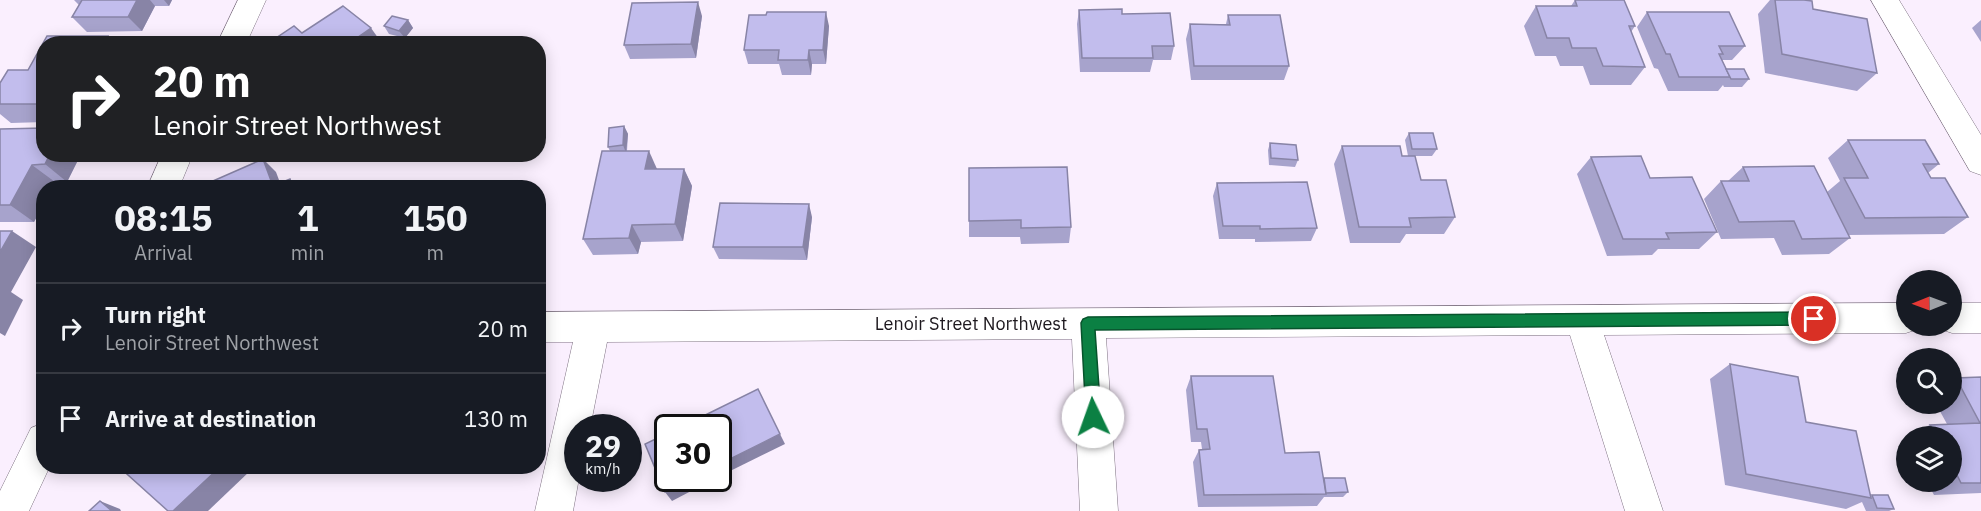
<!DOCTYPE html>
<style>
:root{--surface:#171b24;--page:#20242c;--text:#f1f3f6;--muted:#9ea1a6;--line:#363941}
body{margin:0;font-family:"IBM Plex Sans",sans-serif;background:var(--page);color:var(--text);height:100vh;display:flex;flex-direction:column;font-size:22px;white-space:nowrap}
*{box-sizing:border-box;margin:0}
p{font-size:20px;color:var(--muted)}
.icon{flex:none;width:33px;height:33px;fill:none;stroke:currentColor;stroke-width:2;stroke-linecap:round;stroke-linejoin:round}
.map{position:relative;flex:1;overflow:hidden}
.details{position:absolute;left:36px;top:180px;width:510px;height:294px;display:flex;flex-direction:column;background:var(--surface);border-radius:24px;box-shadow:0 3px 15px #0003}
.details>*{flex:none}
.top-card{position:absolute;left:36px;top:36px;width:510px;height:126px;border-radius:24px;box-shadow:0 3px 15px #0003;background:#202124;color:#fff;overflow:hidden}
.needle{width:39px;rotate:269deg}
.controls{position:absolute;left:1896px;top:270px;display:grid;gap:12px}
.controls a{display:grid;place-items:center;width:66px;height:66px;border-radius:50%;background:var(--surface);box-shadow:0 3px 15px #0003;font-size:30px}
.speed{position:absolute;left:564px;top:414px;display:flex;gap:12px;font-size:30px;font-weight:700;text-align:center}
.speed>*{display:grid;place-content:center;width:78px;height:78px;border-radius:50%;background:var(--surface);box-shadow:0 3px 15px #0003;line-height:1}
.speed small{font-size:15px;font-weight:400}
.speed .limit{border:3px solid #111;border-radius:9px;background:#fff;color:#111}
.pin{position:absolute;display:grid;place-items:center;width:51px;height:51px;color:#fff;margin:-26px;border:3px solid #fff;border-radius:50%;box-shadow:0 2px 6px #0007}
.me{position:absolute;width:66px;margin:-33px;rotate:357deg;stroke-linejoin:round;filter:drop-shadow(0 0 4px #0008)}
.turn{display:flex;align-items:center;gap:21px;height:126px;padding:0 18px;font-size:27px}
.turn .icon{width:78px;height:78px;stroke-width:2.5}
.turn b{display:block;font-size:42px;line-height:51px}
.eta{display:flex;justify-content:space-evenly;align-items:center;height:102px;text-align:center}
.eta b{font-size:36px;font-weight:700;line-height:42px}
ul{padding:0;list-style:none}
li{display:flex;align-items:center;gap:18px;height:90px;padding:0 18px;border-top:2px solid var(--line)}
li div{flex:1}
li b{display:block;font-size:22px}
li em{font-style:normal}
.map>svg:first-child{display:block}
</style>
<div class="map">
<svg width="1981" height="511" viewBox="0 0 1981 511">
<rect width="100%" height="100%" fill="#faeffe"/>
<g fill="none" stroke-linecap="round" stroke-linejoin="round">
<defs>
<g id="minor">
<path d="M238 0H266L246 44H217Z"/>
<path d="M1871 0H1899L1981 135V175L1970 171Z"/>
<path d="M162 154H193L179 188H147Z"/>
<path d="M1906 303V326H1920L1918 329 1906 333 1604 335 1663 511H1625L1570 335 1106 338 1118 511H1080L1072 339 607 342 590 428H578V478H579L573 511H535L573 342H538V312Z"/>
<path d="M1952 303H1981V333H1952L1940 329 1938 326H1952Z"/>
<path d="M44 423V466H50L29 511H0V491L31 428Z"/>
</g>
</defs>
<use href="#minor" stroke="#7e7282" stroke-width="1"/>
<use href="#minor" fill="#fff" fill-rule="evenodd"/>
</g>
<g fill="#a7a3cc">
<path d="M74 0H172L169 6H155L142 31 87 32 72 17 79 5Z"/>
<path d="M1575 0 1635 26 1631 32 1645 67 1631 85H1590L1583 66H1560L1556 56H1535L1524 26 1536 6H1571Z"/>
<path d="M1770 0H1804L1877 73 1857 91 1765 73 1758 14Z"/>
<path d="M1079 10 1122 14 1174 46 1171 60H1153L1150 72H1080L1077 24Z"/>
<path d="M1647 12 1745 46 1732 60H1722L1726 69 1749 79 1742 87H1724L1723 85 1718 91H1668L1658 69 1654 68 1637 27Z"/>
<path d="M1228 15 1289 66 1284 80H1191L1186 39 1190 24H1226Z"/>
<path d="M702 16 696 58 630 59 624 45Z"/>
<path d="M408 20 413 28 405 38 389 34 384 26Z"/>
<path d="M1981 20V42L1972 28Z"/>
<path d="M829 26 826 64H812L811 75H782L779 64H748L744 50Z"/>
<path d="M47 36H108L116 44H44V122L11 123 0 114V83L8 70H28Z"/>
<path d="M624 126 628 134 627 151 657 169H684L692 186 683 241 641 242 638 254 593 255 583 239 610 151 608 147Z"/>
<path d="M0 129 44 154H81L67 182H55L34 222H0Z"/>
<path d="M1409 133 1437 149 1432 156H1408L1405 140Z"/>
<path d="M1848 140 1939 164 1928 173 1931 178 1968 217 1944 234 1849 235 1850 238 1829 254 1782 255 1774 238 1721 239 1704 199 1721 181H1728L1743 167 1827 192 1840 181 1828 158Z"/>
<path d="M1270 143 1298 160 1295 167 1269 165 1268 150Z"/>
<path d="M1342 146 1402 156 1421 180 1455 217 1444 234H1406L1400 243H1350L1334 164Z"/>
<path d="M1591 157 1650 178 1717 232 1699 249H1658L1652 255 1607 256 1577 174Z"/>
<path d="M969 168 1071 227 1069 243 1021 244 1020 237H969Z"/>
<path d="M1217 183 1317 228 1311 241 1255 242V239H1219L1213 196Z"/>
<path d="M812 217 807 260 719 259 713 247Z"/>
<path d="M1730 364 1806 422 1870 496 1872 495 1894 509 1889 511H1866L1862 502 1846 509 1725 485 1710 379Z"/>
<path d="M1191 376 1285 453 1324 478 1348 492 1343 497H1324L1317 506 1198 507 1193 462 1199 450 1202 449 1201 442H1191L1186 390Z"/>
<path d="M1981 377V493L1934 495 1927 482H1952V436H1907L1930 425 1947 424 1936 404H1952V380L1956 378Z"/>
</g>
<g fill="#8884a6">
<path d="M137 0H150L155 6 142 31 128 17Z"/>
<path d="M164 0H172L169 6Z"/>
<path d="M698 2 702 16 696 58 691 44Z"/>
<path d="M826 12 829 26 826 64 823 50Z"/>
<path d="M408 20 413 28 405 38 399 31Z"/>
<path d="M371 28 381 42 379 44H348Z"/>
<path d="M108 36 116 44H104Z"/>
<path d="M809 50 812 64 811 75 808 60Z"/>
<path d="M624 126 628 134 626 153 623 145Z"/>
<path d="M649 151 657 169H645Z"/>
<path d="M50 154H81L67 182 45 164Z"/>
<path d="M263 159 276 172 282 188 273 186Z"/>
<path d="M32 165 55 182 52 188H44V203L34 222 10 205Z"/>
<path d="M684 169 692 186 683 241 675 224Z"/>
<path d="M290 179 299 188H293Z"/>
<path d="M414 182 418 188H412Z"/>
<path d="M809 204 812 217 807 260 803 247Z"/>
<path d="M632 225 641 242 638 254 629 238Z"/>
<path d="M12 231 36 247 11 292 23 300 5 336 0 333V252Z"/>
<path d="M780 434 785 444 718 477V465Z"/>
<path d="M221 466H246L251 470 208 511H173Z"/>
<path d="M693 478H716L672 501 665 492Z"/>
<path d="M100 501 120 509 121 511H112Z"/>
</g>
<g fill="#c2bded" stroke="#8884a6" stroke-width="1.5">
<path d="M82 0H137L128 17H72Z"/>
<path d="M1575 0H1624L1635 26H1629L1645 67 1603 66 1596 48H1572L1569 38H1547L1536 6H1577Z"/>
<path d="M1775 0H1804L1812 1 1813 9 1867 19 1877 73 1782 54Z"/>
<path d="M698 2 691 44 624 45 632 3Z"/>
<path d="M343 6 371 28 348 44H267L294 26 302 33Z"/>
<path d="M1122 9V14L1170 13 1174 46H1152L1153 58H1082L1079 10Z"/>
<path d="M767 12H826L823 50H809L808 60H778L779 50H744L749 15H766Z"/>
<path d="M1647 12H1729L1745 46H1719L1723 54H1719L1730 77H1679L1670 54H1666Z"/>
<path d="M1228 15H1280L1289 66H1194L1190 24 1230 25Z"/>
<path d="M392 16 408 20 399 31 384 26Z"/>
<path d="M47 36H108L104 44H44V104H0V83L8 70H28Z"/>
<path d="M1726 69H1744L1749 79H1731Z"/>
<path d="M624 126 623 145 608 147 609 128Z"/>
<path d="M44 128V154H50L45 164 32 165 10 205H0V129Z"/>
<path d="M1409 133H1433L1437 149H1412Z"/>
<path d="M1848 140H1925L1939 164H1923L1931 178H1945L1968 217 1865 218 1844 178H1868Z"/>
<path d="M1270 143 1296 145 1298 160 1271 158Z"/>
<path d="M1342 146H1400L1402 156H1415L1421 180H1446L1455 217 1409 218 1411 227H1359Z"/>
<path d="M602 151H649L645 169H684L675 224 632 225 629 238 583 239Z"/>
<path d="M1641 156 1650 178 1692 177 1717 232 1666 233 1669 239H1623L1591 157Z"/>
<path d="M263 159 273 186 290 179 293 188H197Z"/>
<path d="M1814 166 1850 238 1802 239 1794 221 1739 222 1721 181H1749L1743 167Z"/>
<path d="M1067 167 1071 227 1021 228V220L969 221V168Z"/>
<path d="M414 182 412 188H376L378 183Z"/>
<path d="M1307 182 1317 228 1260 229V226H1223L1217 183Z"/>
<path d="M720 203 809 204 803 247H713Z"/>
<path d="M0 231H12L0 252Z"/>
<path d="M1730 364 1798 377 1806 422 1856 431 1871 498 1746 474Z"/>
<path d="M1191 376H1273L1285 453 1319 452 1326 494 1204 495 1199 450 1210 449 1207 429H1197Z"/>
<path d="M1981 377V483H1961L1952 465V436H1937L1930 425 1980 423 1956 378Z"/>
<path d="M758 389 780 434 718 465V428H679Z"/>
<path d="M668 433V478H693L665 492 645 444Z"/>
<path d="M118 466H221L173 511H168Z"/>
<path d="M1324 478H1345L1348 492 1326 493Z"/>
<path d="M1872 495H1888L1894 509 1877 508Z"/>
<path d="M100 501 112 511H89Z"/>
</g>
<path fill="#0b8043" stroke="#07532c" stroke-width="1.5" d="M1814 312 1819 314 1821 319 1819 323 1814 325 1095 330 1101 417 1099 422 1093 424 1088 422 1086 417 1081 323 1083 319 1088 317Z"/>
<g text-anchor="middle" stroke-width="4.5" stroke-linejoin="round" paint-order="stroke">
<g font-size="18" fill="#1d181e" stroke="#fff">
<text x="971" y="330">Lenoir Street Northwest</text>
</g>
</g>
</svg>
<div class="controls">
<a><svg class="needle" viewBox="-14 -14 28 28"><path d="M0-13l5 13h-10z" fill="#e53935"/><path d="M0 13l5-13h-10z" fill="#9ea1a6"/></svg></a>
<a><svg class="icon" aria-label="search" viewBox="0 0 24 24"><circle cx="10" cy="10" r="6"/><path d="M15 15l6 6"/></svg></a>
<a><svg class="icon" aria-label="layers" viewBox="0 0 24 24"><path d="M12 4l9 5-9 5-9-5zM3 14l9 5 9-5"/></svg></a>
</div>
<div class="speed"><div>29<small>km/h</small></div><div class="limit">30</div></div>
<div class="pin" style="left:1814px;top:319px;background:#d93025"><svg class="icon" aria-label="arrive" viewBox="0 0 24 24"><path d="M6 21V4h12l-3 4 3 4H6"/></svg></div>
<svg class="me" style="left:1093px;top:417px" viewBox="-20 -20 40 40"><circle r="19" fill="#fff"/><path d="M0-13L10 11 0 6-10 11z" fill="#0b8043"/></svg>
<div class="top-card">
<div class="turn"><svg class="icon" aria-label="right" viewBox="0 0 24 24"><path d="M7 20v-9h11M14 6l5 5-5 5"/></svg><div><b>20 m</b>Lenoir Street Northwest</div></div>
</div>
<section class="details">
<div class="eta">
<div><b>08:15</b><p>Arrival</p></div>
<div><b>1</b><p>min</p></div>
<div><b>150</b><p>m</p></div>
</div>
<ul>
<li><svg class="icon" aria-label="right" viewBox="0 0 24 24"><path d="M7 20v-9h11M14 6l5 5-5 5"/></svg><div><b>Turn right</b><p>Lenoir Street Northwest</p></div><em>20 m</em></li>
<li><svg class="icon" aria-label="arrive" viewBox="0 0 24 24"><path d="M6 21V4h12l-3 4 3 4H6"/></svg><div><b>Arrive at destination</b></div><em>130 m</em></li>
</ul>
</section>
</div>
